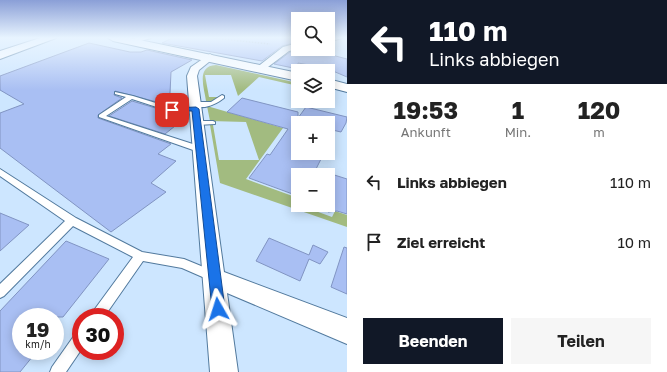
<!DOCTYPE html>
<html lang="de">
<meta charset="utf-8">
<style>
:root{--surface:#fff;--page:#f6f6f6;--text:#222;--muted:#767676;--accent:#111827}
body{margin:0;font-family:"Golos Text",sans-serif;background:var(--page);color:var(--text);height:100vh;display:flex;flex-direction:column;font-size:15px;white-space:nowrap}
*{box-sizing:border-box;margin:0}
p{font-size:13px;color:var(--muted)}
.icon{flex:none;width:22px;height:22px;fill:none;stroke:currentColor;stroke-width:2;stroke-linecap:round;stroke-linejoin:round}
.map{position:relative;flex:1;overflow:hidden}
.details{display:flex;flex-direction:column;background:var(--surface);width:320px}
.details>*{flex:none}
.hud{background:#111827;color:#fff;overflow:hidden}
.tools{position:absolute;left:291px;top:12px;display:grid;gap:8px}
.tools a{display:grid;place-items:center;width:44px;height:44px;border-radius:0px;background:var(--surface);box-shadow:0 2px 10px #0003;font-size:20px}
.speed{position:absolute;left:12px;top:308px;display:flex;gap:8px;font-size:20px;font-weight:700;text-align:center}
.speed>*{display:grid;place-content:center;width:52px;height:52px;border-radius:50%;background:var(--surface);box-shadow:0 2px 10px #0003;line-height:1}
.speed small{font-size:10px;font-weight:400}
.speed .limit{border:6px solid #d22;background:#fff;color:#111}
.pin{position:absolute;display:grid;place-items:center;width:34px;height:34px;color:#fff;margin:-17px;border-radius:8px;box-shadow:0 2px 6px #0006}
.me{position:absolute;width:44px;margin:-22px;rotate:354deg;stroke-linejoin:round;filter:drop-shadow(0 0 3px #0008)}
.turn{display:flex;align-items:center;gap:14px;height:84px;padding:0 16px;font-size:18px}
.turn .icon{width:52px;height:52px;stroke-width:2.5}
.turn b{display:block;font-size:28px;line-height:34px}
.eta{display:flex;justify-content:space-evenly;align-items:center;height:68px;text-align:center}
.eta b{font-size:24px;font-weight:700;line-height:28px}
.action{display:flex;gap:8px;margin-top:auto;padding:8px 16px}
.action a{flex:1;height:46px;border-radius:0px;background:var(--accent);color:#fff;font-size:16px;font-weight:700;line-height:46px;text-align:center}
.action a+a{background:var(--page);color:var(--text)}
ul{padding:0;list-style:none}
li{display:flex;align-items:center;gap:12px;height:60px;padding:0 16px}
li div{flex:1}
li b{display:block;font-size:15px}
li em{font-style:normal}
main{display:flex;flex:1;min-height:0}
.map>svg:first-child{display:block}
</style>
<main>
<div class="map">
<svg width="347" height="372" viewBox="0 0 347 372">
<rect width="100%" height="100%" fill="#cde6ff"/>
<g fill="#a2bb80">
<path d="M216 65 298 83V86L259 77 238 96 231 75H205L209 97H219L213 101H206C204 87 196 66 216 65Z"/>
<path d="M207 106 283 128 246 179 298 198V205H311L310 209 332 217 335 211 347 215V227L220 183 210 125H213L219 160H259L246 122 210 121Z"/>
</g>
<g fill="#a9bff3" stroke="#8194c2">
<path d="M172 38H291L298 42 282 46 262 61 162 43Z"/>
<path d="M89 43 130 52H141L147 50 192 60 171 72 170 93 157 102 115 91 114 95 122 98 98 115V118L171 144 158 154 176 161 151 183 166 192 111 232 0 148V113L24 104 0 90V76Z"/>
<path d="M313 50 347 59V77L326 68 298 63V69L274 64 290 52 298 51V55Z"/>
<path d="M242 98 298 112V118L306 107 347 117 346 123 341 132 328 129V123H298V153H324L313 175H298V196L249 178 267 154 270 155 288 129 227 112Z"/>
<path d="M132 101 172 113H180L166 123 175 126 165 134 109 116Z"/>
<path d="M328 173 347 179V214L337 211 328 212Z"/>
<path d="M0 213 29 225 0 251Z"/>
<path d="M269 238 309 255 313 245 328 252 320 264 309 259 300 281 256 261Z"/>
<path d="M66 241 109 259 63 317H21V351H37L20 372H0V311Z"/>
<path d="M344 247 347 248V294L331 287Z"/>
</g>
<g fill="none" stroke-linecap="round" stroke-linejoin="round">
<defs>
<g id="lane">
<path d="M115 92 133 96 172 108H197V110L195 111 172 112 132 99 106 116 202 147 203 149 199 151H196L99 117V115L126 97 115 94Z"/>
<path d="M222 95 224 96V98C215 105 202 111 192 104L195 102H211Z"/>
<path d="M213 121 215 122V124L197 125 194 123 197 121Z"/>
<path d="M0 169 76 218 142 252 184 259 218 273 220 277 218 281 214 282 182 268 143 261 104 317H89L133 257 73 226 4 296 0 298V284L65 221 0 176Z"/>
<path d="M81 331V350L66 372H50L52 367 76 333Z"/>
</g>
<g id="street">
<path d="M135 38H151L130 44 126 42Z"/>
<path d="M328 38H342L328 42Z"/>
<path d="M298 43V49L289 51 264 70H258L256 68 283 47Z"/>
<path d="M210 54 215 57 199 70 197 76 224 272 347 318V344L227 293 238 372H210L187 76 191 67Z"/>
</g>
<g id="secondary">
<path d="M40 38H56L0 59V51Z"/>
<path d="M108 38H130L298 73V81L113 41Z"/>
<path d="M328 79 347 84V92L328 87Z"/>
</g>
</defs>
<use href="#lane" stroke="#527a9e" stroke-width="2"/>
<use href="#street" stroke="#527a9e" stroke-width="2"/>
<use href="#secondary" stroke="#527a9e" stroke-width="2"/>
<path stroke="#859aaf" stroke-width="1.5" stroke-dasharray="1.5 1.5" stroke-linecap="butt" d="M213 38 270 44"/>
<use href="#lane" fill="#fff" fill-rule="evenodd"/>
<use href="#street" fill="#fff" fill-rule="evenodd"/>
<use href="#secondary" fill="#fff" fill-rule="evenodd"/>
</g>
<linearGradient id="sky" x2="0" y2="1"><stop stop-color="#8a9fd7"/><stop offset="0.42" stop-color="#e8f4ff"/><stop offset="1" stop-color="#e8f4ff" stop-opacity="0"/></linearGradient>
<rect width="347" height="90" fill="url(#sky)"/>
<path fill="#1a73e8" stroke="#114b97" d="M196 107 199 109 225 309 223 314 218 315 213 314 212 309 192 111H172L169 110 172 108Z"/>
</svg>
<div class="tools">
<a><svg class="icon" aria-label="search" viewBox="0 0 24 24"><circle cx="10" cy="10" r="6"/><path d="M15 15l6 6"/></svg></a>
<a><svg class="icon" aria-label="layers" viewBox="0 0 24 24"><path d="M12 4l9 5-9 5-9-5zM3 14l9 5 9-5"/></svg></a>
<a>+</a>
<a>−</a>
</div>
<div class="speed"><div>19<small>km/h</small></div><div class="limit">30</div></div>
<div class="pin" style="left:172px;top:110px;background:#d93025"><svg class="icon" aria-label="arrive" viewBox="0 0 24 24"><path d="M6 21V4h12l-3 4 3 4H6"/></svg></div>
<svg class="me" style="left:218px;top:309px" viewBox="-20 -20 40 40"><path d="M0-17L14 15 0 8-14 15z" fill="#1a73e8" stroke="#fff" stroke-width="4"/></svg>
</div>
<section class="details">
<div class="hud">
<div class="turn"><svg class="icon" aria-label="left" viewBox="0 0 24 24"><path d="M17 20v-9H6M10 6l-5 5 5 5"/></svg><div><b>110 m</b>Links abbiegen</div></div>
</div>
<div class="eta">
<div><b>19:53</b><p>Ankunft</p></div>
<div><b>1</b><p>Min.</p></div>
<div><b>120</b><p>m</p></div>
</div>
<ul>
<li><svg class="icon" aria-label="left" viewBox="0 0 24 24"><path d="M17 20v-9H6M10 6l-5 5 5 5"/></svg><div><b>Links abbiegen</b></div><em>110 m</em></li>
<li><svg class="icon" aria-label="arrive" viewBox="0 0 24 24"><path d="M6 21V4h12l-3 4 3 4H6"/></svg><div><b>Ziel erreicht</b></div><em>10 m</em></li>
</ul>
<div class="action"><a>Beenden</a><a>Teilen</a></div>
</section>
</main>
